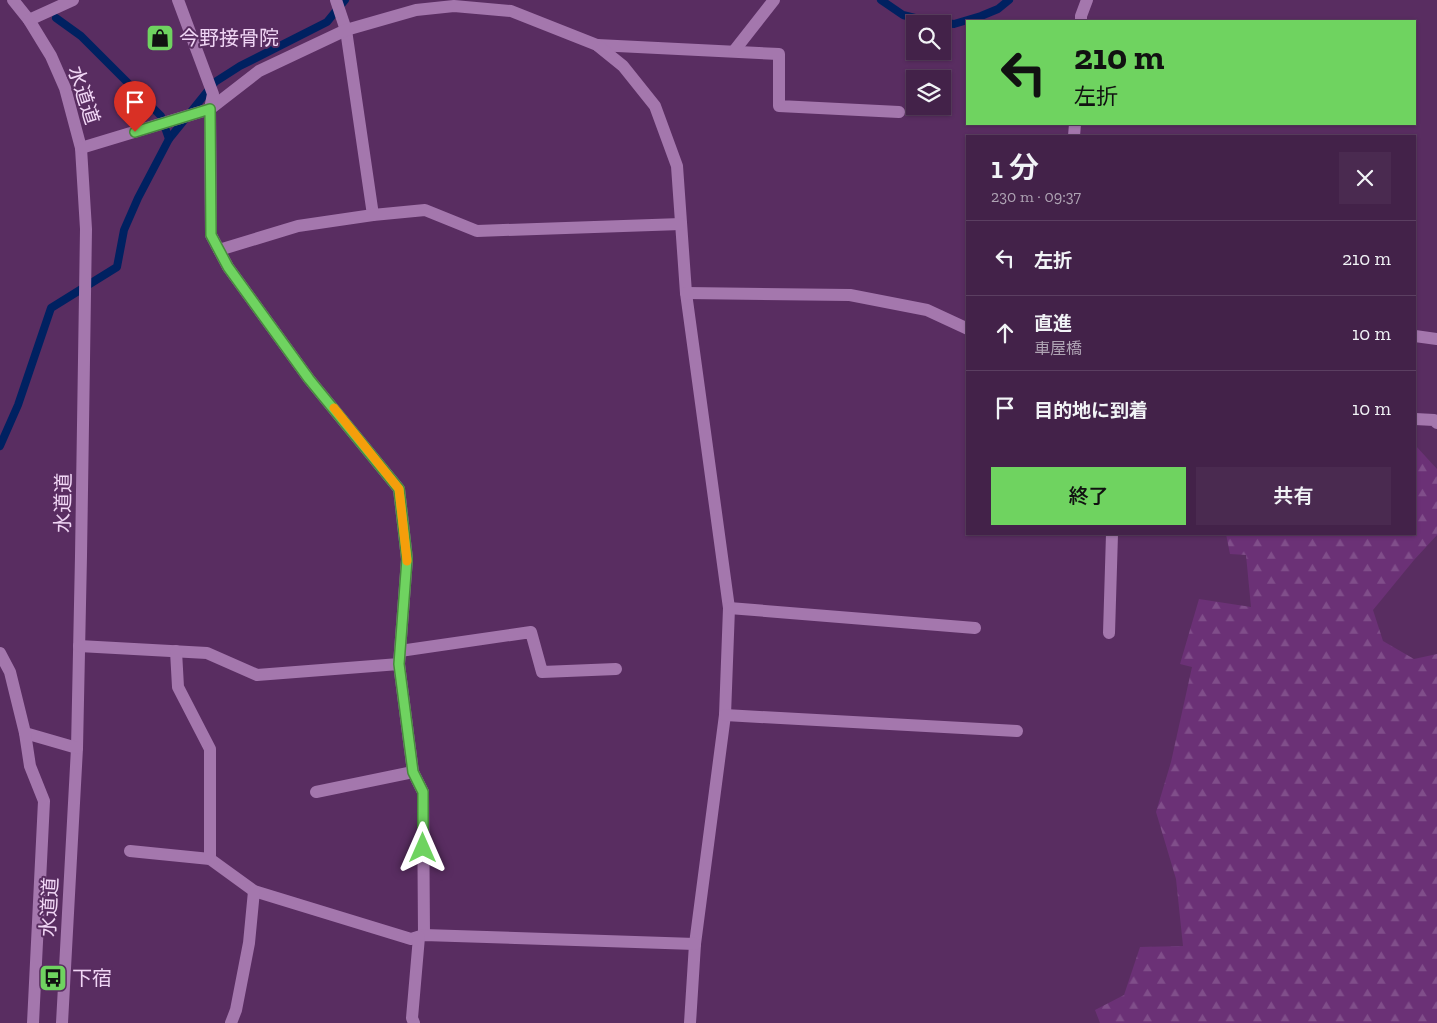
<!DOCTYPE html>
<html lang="ja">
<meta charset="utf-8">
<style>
:root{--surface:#432249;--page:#4a2a50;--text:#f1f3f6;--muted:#afa4b4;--line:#5b3f61;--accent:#6fd360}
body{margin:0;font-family:"Zilla Slab","Noto Sans JP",serif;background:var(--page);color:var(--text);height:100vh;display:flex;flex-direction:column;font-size:19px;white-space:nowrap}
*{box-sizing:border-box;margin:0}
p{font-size:16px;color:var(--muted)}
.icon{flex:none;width:28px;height:28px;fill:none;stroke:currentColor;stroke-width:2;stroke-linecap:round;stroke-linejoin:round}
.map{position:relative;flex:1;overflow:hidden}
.details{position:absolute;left:966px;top:135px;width:450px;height:400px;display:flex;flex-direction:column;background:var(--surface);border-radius:0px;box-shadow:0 1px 4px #0004,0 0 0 1px var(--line)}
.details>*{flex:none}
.guide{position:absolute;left:966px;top:20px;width:450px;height:105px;border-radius:0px;box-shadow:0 1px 4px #0004,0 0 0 1px var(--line);background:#6fd360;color:#111;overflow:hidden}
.tools{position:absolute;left:906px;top:15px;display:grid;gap:10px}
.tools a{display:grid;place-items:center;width:45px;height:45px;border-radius:0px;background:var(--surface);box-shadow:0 1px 4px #0004,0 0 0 1px var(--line);font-size:25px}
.pin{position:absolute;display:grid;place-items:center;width:42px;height:42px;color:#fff;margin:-51px -21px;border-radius:50% 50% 50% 0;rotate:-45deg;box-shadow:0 0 5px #0007}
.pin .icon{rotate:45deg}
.me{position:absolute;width:55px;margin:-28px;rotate:0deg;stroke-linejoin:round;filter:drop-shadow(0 0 4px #0008)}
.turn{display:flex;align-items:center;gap:18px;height:105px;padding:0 25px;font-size:22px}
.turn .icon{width:65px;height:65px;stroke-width:2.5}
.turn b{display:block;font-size:35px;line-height:42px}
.round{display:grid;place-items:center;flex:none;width:52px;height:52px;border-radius:0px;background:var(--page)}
.overview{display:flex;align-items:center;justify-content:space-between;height:85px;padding:0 25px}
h1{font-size:30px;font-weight:600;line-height:38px}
.cta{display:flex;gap:10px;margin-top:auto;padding:10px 25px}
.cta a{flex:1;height:58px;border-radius:0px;background:var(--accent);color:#111;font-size:20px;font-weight:600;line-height:58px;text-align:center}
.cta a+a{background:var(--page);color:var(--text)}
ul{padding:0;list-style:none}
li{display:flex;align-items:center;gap:15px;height:75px;padding:0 25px;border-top:1px solid var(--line)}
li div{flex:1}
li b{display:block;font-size:19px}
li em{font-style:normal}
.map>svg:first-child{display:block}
</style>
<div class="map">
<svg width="1437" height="1023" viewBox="0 0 1437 1023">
<defs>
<pattern id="forest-firs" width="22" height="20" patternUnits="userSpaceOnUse" patternTransform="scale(1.25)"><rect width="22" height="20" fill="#6b3176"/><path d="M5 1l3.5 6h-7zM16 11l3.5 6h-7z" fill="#804e8a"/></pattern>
</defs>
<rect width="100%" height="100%" fill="#592d61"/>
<path fill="url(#forest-firs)" d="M1415 445 1437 469V535L1414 560 1373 610 1383 641 1414 659 1437 654V1023H1100L1095 1010 1124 995 1140 947 1183 946 1176 879 1156 812 1171 762 1192 667 1180 664 1199 599 1251 607 1246 555 1230 554 1226 534H1415Z"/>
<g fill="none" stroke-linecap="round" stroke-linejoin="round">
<g stroke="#002161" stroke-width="8">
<path d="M881 0 903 15 927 21 954 24 981 16 998 9 1009 0"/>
<path d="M169 139 215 82 240 66 327 22 345 0"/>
<path d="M0 446 18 405 51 308 117 267 124 230 138 198 169 139 161 116 81 36 56 18"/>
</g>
<g stroke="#a477ad" stroke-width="12">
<path d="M13 0 29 20 51 56 65 88 81 148 86 229 81 556 77 748 62 1023"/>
<path d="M336 0 346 30 373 215"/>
<path d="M29 20 73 0"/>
<path d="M1081 21V16L1087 0"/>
<path d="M597 45 779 54V106L899 112"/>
<path d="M734 51 774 0"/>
<path d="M1074 136 1075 124"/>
<path d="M81 148 210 109 259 71 346 30 416 10 454 6 511 11 597 45 623 66 655 106 677 166 686 293 729 608 725 715 695 944 690 1023"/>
<path d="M219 250 298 226 373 215 425 210 477 231 681 224"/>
<path d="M686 293 850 295 927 310 968 329"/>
<path d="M1415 336 1437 339"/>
<path d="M1415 419 1434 420 1437 423"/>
<path d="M729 608 975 628"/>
<path d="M1109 633 1112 534"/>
<path d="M79 646 207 653 257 675 399 664 407 559 399 489 309 379 228 267 211 235 210 109 213 94 178 0"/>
<path d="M176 651 178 687 210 749V859"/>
<path d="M400 651 531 632 542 672 616 669"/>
<path d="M0 653 10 672 25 733 77 748"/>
<path d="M399 664 413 772 423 792 424 935"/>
<path d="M725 715 1017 731"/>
<path d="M25 733 30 766 44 801 33 1023"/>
<path d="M316 792 413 772"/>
<path d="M130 851 210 859 254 891 411 939 424 935 695 944"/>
<path d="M231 1023 236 1010 249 943 254 891"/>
<path d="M414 1023 412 1018 419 937"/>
</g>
</g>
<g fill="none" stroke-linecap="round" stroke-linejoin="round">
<defs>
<path id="route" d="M135 132 210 109 211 235 228 267 309 379 399 489 407 559 399 664 413 772 423 792V848"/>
</defs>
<use href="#route" stroke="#48893e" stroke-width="12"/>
<use href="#route" stroke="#6fd360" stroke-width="9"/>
<path stroke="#f59e0b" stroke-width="9" d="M334 408 399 489 407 561"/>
</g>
<defs>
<symbol id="shop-square" viewBox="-11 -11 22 22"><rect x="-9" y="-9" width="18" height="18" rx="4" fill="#6fd360" stroke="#592d61"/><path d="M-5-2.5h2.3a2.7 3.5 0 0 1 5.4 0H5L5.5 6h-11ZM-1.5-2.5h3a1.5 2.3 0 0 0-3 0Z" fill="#111"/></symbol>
<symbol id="bus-square" viewBox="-11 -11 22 22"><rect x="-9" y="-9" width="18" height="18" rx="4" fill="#6fd360" stroke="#592d61"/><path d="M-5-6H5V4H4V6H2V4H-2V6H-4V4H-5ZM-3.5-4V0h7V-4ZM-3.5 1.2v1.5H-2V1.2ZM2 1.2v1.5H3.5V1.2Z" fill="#111"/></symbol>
</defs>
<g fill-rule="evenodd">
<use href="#shop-square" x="144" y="22" width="32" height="32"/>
<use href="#bus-square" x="37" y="962" width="32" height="32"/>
</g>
<g text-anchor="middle" stroke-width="4" stroke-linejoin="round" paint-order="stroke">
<g font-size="20" fill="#f0d6f5" stroke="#592d61" text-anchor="start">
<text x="179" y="45">今野接骨院</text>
<text x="72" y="985">下宿</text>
</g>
<g font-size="20" fill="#f0d6f5" stroke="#592d61">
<text transform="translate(84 95) rotate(72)" y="7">水道道</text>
<text transform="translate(63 503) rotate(-89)" y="7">水道道</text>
<text transform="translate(49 907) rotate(-87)" y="7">水道道</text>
</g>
</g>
</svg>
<div class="tools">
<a><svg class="icon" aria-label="search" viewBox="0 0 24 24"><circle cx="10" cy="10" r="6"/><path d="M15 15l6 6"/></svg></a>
<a><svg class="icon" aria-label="layers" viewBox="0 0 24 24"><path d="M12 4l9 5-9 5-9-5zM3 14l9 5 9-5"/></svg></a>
</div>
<div class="pin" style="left:135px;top:132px;background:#d93025"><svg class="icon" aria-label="arrive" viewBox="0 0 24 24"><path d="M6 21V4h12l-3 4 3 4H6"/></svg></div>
<svg class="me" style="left:423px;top:848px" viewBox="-20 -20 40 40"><path d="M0-17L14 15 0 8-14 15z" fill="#6fd360" stroke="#fff" stroke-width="4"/></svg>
<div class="guide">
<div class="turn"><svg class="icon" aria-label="left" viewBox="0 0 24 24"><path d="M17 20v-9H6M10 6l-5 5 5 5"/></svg><div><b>210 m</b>左折</div></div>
</div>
<section class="details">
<div class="overview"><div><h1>1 分</h1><p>230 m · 09:37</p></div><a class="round"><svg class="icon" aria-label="close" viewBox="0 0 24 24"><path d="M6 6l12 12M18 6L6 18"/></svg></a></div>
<ul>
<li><svg class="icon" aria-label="left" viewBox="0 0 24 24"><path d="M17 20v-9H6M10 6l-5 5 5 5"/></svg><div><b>左折</b></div><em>210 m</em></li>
<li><svg class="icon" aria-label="ahead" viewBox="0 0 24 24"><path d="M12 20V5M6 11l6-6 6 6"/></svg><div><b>直進</b><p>車屋橋</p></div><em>10 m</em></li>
<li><svg class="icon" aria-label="arrive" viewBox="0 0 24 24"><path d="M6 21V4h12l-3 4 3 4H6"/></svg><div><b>目的地に到着</b></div><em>10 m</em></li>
</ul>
<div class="cta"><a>終了</a><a>共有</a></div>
</section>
</div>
